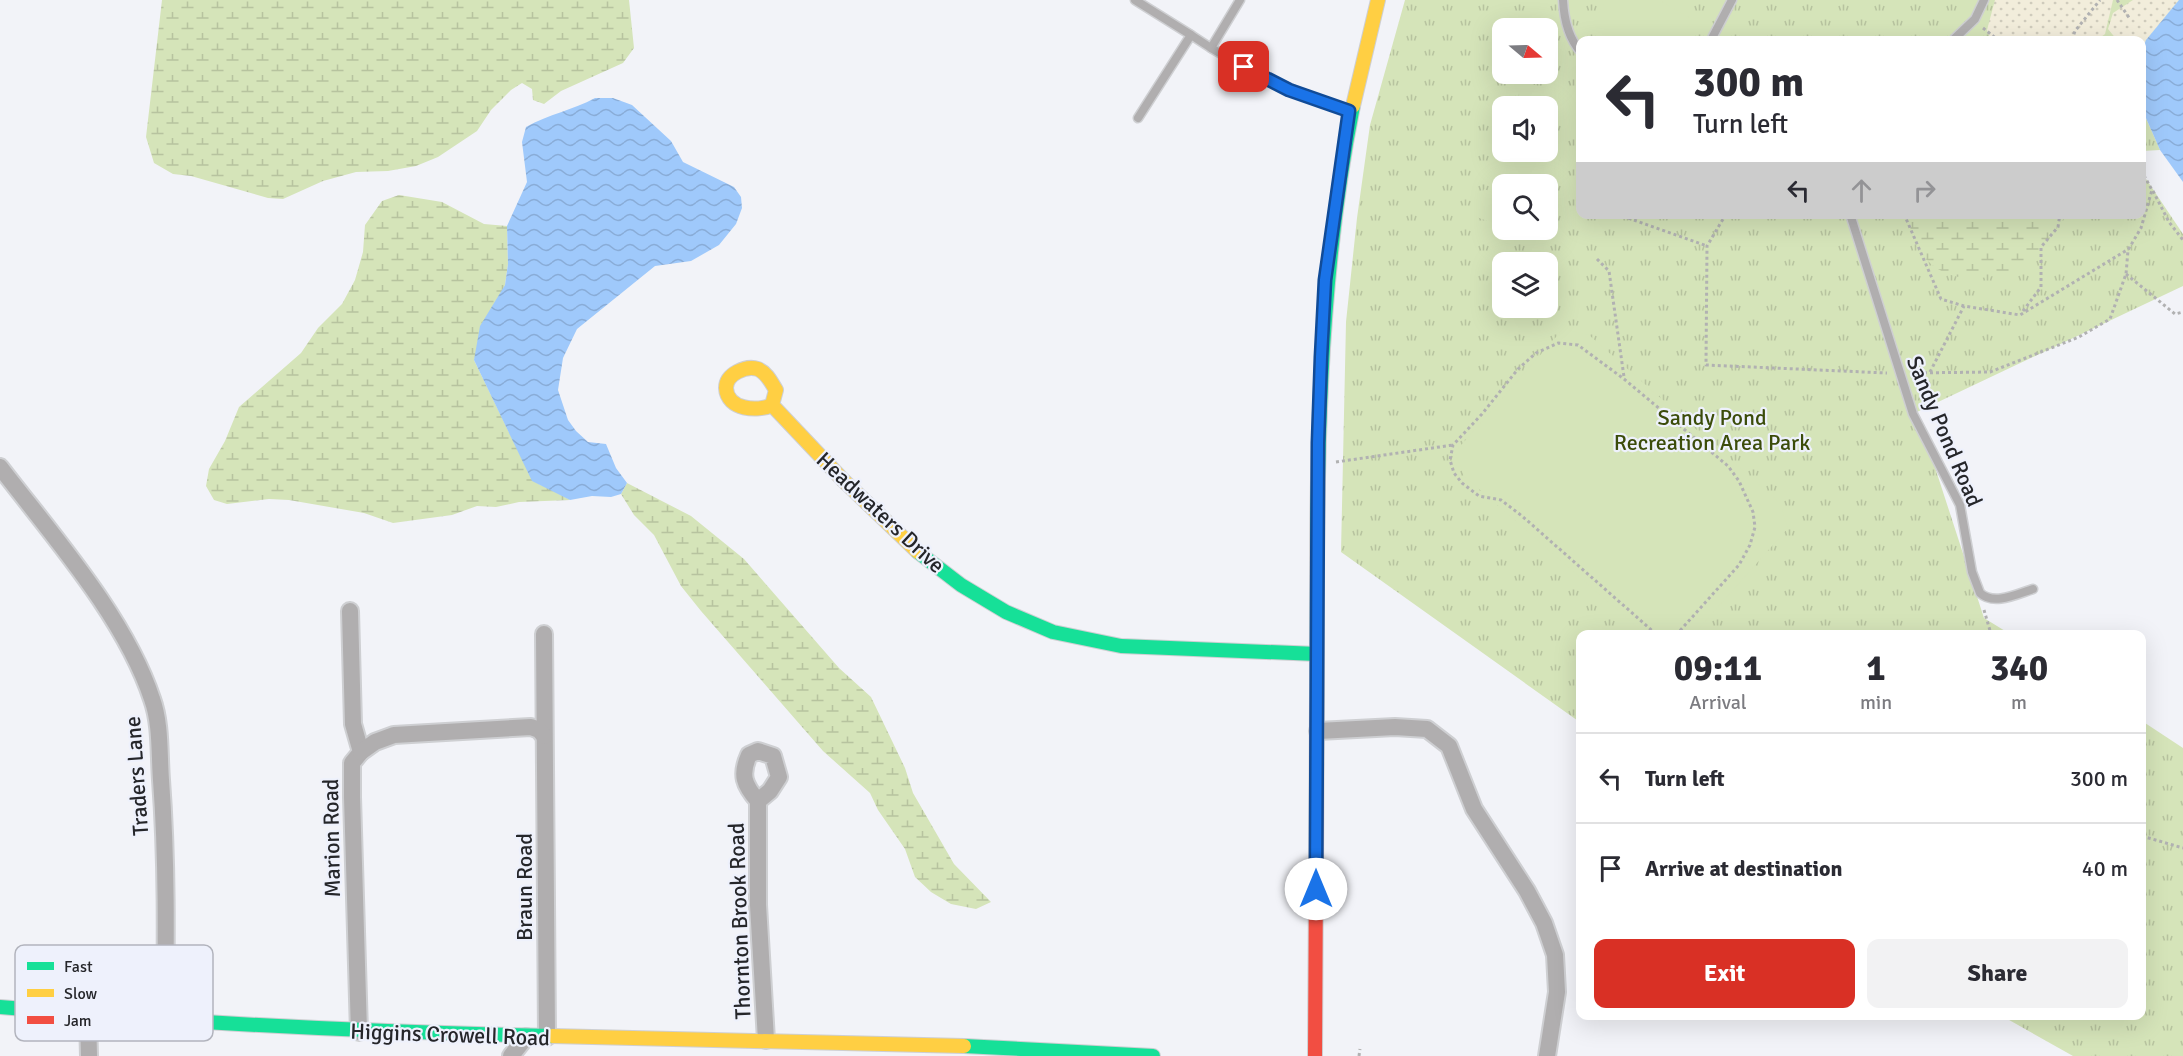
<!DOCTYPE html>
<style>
:root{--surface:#fff;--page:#f2f2f3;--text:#2b2b33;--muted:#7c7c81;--line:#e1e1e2;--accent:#d93025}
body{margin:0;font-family:Signika,sans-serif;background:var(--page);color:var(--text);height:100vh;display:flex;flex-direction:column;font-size:22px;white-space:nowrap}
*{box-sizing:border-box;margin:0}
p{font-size:20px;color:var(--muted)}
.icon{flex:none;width:33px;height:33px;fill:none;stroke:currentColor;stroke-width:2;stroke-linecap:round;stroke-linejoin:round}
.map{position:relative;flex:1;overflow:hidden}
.side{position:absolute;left:1576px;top:630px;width:570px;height:390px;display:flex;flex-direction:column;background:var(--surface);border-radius:12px;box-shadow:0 6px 24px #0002}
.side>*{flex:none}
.top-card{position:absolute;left:1576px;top:36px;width:570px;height:183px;border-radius:12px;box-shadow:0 6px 24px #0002;background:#fff;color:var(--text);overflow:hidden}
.needle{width:39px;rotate:109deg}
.fabs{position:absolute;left:1492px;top:18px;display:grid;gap:12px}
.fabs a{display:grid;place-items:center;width:66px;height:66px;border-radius:12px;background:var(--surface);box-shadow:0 6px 24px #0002;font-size:30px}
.pin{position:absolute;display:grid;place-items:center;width:51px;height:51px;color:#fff;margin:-26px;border-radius:12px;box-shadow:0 3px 9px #0006}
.me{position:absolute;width:66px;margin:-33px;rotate:0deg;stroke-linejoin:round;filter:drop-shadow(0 0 4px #0008)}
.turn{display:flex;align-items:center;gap:21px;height:126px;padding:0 18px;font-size:27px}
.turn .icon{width:78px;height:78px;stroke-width:2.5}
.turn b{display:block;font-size:42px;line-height:51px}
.lanes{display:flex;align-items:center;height:57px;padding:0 18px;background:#0003;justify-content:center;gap:30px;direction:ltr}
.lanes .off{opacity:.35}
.eta{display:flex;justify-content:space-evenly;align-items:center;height:102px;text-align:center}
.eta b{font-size:36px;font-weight:700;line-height:42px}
.cta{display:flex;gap:12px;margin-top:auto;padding:12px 18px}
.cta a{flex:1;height:69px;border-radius:12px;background:var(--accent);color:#fff;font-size:24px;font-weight:700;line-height:69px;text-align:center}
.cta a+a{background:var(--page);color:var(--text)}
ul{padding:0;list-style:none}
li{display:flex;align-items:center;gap:18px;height:90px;padding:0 18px;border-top:2px solid var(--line)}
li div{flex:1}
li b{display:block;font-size:22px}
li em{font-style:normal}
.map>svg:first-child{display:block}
</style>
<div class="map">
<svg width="2183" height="1056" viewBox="0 0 2183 1056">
<defs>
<pattern id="grass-tufts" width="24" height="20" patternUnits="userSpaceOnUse" patternTransform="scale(1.5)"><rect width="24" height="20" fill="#d5e4b9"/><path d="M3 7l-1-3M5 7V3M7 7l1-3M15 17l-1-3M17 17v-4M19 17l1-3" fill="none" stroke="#b7c39f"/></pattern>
<pattern id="wetland-marsh" width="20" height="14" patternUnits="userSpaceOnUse" patternTransform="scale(1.5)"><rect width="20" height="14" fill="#d5e4b9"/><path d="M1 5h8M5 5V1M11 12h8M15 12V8" fill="none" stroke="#b7c39f"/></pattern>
<pattern id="sand-dots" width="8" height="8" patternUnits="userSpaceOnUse" patternTransform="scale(1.5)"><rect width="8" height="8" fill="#f2eddb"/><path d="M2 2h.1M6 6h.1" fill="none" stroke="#cfcbbc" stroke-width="1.8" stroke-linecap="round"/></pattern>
<pattern id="water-waves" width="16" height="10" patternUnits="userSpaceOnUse" patternTransform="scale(1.5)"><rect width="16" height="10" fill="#9fc9fb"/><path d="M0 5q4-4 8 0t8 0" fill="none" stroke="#89acd7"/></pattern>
</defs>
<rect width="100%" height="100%" fill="#f2f3f8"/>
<g fill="url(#grass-tufts)" fill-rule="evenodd">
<path d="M1405 0H2179L2146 40 2142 51V40H1581V214H2142V173L2183 234V286L1917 412 1984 618 2010 634H1581V723L1341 552 1346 322 1357 218 1370 125ZM1503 28H1548V74H1503ZM1503 106H1548V152H1503ZM1503 184H1548V230H1503ZM1503 262H1548V308H1503Z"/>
<path d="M2142 109 2160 150 2142 151Z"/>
<path d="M2142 721 2183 748V1056H2073L2002 1016H2142Z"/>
</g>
<g fill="url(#wetland-marsh)">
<path d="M162 0H629L634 48 623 63 561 91 544 104 533 100 532 89 522 83 511 90 491 110 477 131 438 157 416 166 388 171 356 172 323 181 283 199 268 198 191 176 173 174 154 163 146 137Z"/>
<path d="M399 195 442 202 484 224 507 226 508 264 505 285 474 360 524 463 540 485 548 486 570 500 519 502 496 507 477 506 452 515 393 523 364 513 289 500 269 499 227 504 214 500 206 486 209 469 225 441 239 407 301 353 318 328 342 304 355 280 363 252 365 225 382 201Z"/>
<path d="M1908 215V214L2066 215C2054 234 2037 257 2017 269 2007 275 1993 276 1981 278 1938 281 1913 257 1908 215Z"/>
<path d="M627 483 691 516 744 559 839 668 871 697 905 768 913 793 939 838 954 864 991 902 976 909 951 904 931 892 915 877 905 849 878 810 870 793 823 751 701 611 681 586 654 535 634 515 621 494Z"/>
</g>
<g fill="url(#sand-dots)">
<path d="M1995 0H2113L2105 34 2097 40H1991L1987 30Z"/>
<path d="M2133 0H2179L2146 40 2142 51V40H2117L2108 29 2113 13Z"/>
</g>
<g fill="#d5e4b9">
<path d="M1606 0H1659L1692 19 1680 40H1622L1592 24Z"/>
<path d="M1524 81 1581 102 1571 129 1548 120V106H1515Z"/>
<path d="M1548 131 1568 138 1558 165 1521 152H1548Z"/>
<path d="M1497 152 1555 174 1548 191V184L1503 185 1487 179Z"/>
<path d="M1484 189 1503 196V227L1474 216Z"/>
<path d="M1563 329 1589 335 1780 503 1788 528 1694 634H1645L1464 476 1455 452Z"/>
</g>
<g fill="url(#water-waves)">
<path d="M2179 0H2183V182L2160 150 2142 109V51L2146 40Z"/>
<path d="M595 98H613L632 105 671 141 683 162 734 187 741 197 742 208 736 224 719 245 691 261 655 266 577 329 563 358 558 390 568 420 576 431 588 442 606 444 616 468 627 483 621 494 611 497 592 496 570 500 532 481 474 360 480 326 505 285 508 264 507 226 527 182 522 142 526 127C549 114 573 110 595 98Z"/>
</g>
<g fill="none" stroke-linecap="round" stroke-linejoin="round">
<defs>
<g id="lane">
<path d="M1135 0 1191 35 1138 118"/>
<path d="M1563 0C1564 19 1568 38 1581 52"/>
<path d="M1191 35 1211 48 1240 0"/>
<path d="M1711 40 1732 0"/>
<path d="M1953 40 1975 19 1984 0"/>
<path d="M1211 48C1260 77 1296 92 1349 111"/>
<path d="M1850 214 1913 414 1960 505 1972 572 1980 593C1994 606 2017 594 2033 589"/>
</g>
<g id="street">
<path d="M0 467C52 535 125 617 152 699 161 724 159 753 161 780 167 860 166 941 165 1021"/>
<path d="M350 611 353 724 361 752 352 763V797L359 1032"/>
<path d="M544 634 547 1037"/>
<path d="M1318 731 1395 727 1427 729 1449 746 1474 809 1527 891 1544 923 1555 955 1557 992 1547 1056"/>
<path d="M361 752 375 742 394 735 531 727 539 730 544 736"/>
<path d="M758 801C744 785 740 775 749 755L758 751 773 756 779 777 770 791 758 801V905L766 1040"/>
<path d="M88 1017 89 1056"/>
<path d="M511 1056 526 1037"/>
</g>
<g id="fast">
<path d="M918 552 961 585 1006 612 1053 632 1121 646 1317 654"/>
<path d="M1317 694C1317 498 1314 300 1353 106"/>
<path d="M0 1007C184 1023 367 1032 552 1036"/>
<path d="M964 1046 1153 1056"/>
</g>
<g id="slow">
<path d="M1353 106 1378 0"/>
<path d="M772 405C758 412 727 410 726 388 726 374 746 365 758 369 767 373 771 382 776 390L772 405 843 480 918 552"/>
<path d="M552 1036 964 1046"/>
</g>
<path id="jam" d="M1315 1056 1317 694"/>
</defs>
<use href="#lane" stroke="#cecfd2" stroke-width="11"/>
<use href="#street" stroke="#cecfd2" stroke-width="20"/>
<use href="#fast" stroke="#cecfd2" stroke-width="16"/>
<use href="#slow" stroke="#cecfd2" stroke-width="16"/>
<use href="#jam" stroke="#cecfd2" stroke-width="16"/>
<g stroke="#b1b1b2" stroke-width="3" stroke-dasharray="3 3" stroke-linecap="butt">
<path d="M2117 0 2130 19"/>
<path d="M1983 28 1998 40"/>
<path d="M2072 40 2075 31 2100 0"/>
<path d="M2153 191 2169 222 2183 240"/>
<path d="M1617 214 1707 246"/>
<path d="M1726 214 1707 246 1706 365 1887 373"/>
<path d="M1904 214 1941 299 1964 306 2020 315 2127 250"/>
<path d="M1597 259 1609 271 1624 377"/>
<path d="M2126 274 2175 314 2183 312"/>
<path d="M2023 311 2041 287V247L2058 227 2060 214"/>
<path d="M1930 372 1964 306"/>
<path d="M1912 373 1990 372 2079 337 2110 319 2126 274 2128 250 2141 228 2152 190 2142 172"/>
<path d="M1336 462 1453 445"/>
<path d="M1984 610 1991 634"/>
<path d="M1656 634 1522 516 1501 500 1479 496 1462 483 1454 473 1450 460 1453 445 1482 414 1518 369 1536 353 1558 343 1578 345 1624 379 1728 466 1739 481 1753 512 1755 527 1750 545 1739 565 1677 634"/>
<path d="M2142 836 2183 848"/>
<path d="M1359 1056 1360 1049"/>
</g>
<use href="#lane" stroke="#b0aeaf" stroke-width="8"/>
<use href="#street" stroke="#b0aeaf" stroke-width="16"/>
<use href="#fast" stroke="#16e098" stroke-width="14"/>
<use href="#slow" stroke="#ffcf43" stroke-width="14"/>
<use href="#jam" stroke="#f24e42" stroke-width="14"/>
</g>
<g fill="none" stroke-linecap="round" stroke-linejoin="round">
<defs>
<path id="route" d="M1244 67 1289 90 1349 111 1325 280 1321 357 1318 443 1316 889"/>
</defs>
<use href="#route" stroke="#114b97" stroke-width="15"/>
<use href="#route" stroke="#1a73e8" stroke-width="10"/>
</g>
<g text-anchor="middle" stroke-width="4.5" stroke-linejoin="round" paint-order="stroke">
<g font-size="22" fill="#3b4c0a" stroke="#eef1fc">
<text x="1712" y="425">Sandy Pond<tspan x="1712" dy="25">Recreation Area Park</tspan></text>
</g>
<g font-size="22" fill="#25262a" stroke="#eef1fc">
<text transform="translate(1945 431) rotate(67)" y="8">Sandy Pond Road</text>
<text transform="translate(881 512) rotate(43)" y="8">Headwaters Drive</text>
<text transform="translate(136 776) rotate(-94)" y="8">Traders Lane</text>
<text transform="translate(331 838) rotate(-91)" y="8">Marion Road</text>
<text transform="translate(524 887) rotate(-90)" y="8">Braun Road</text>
<text transform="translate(739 921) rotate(-92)" y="8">Thornton Brook Road</text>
<text transform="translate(450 1034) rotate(2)" y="8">Higgins Crowell Road</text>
</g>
</g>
<rect x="15" y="945" width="198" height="96" rx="9" fill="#eef1fc" stroke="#b2b4bd" stroke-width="1.5"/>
<rect x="27" y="962" width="27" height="8" fill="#16e098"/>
<rect x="27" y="989" width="27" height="8" fill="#ffcf43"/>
<rect x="27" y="1016" width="27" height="8" fill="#f24e42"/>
<g font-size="16" fill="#25262a">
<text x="64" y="972">Fast</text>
<text x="64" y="999">Slow</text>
<text x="64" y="1026">Jam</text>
</g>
</svg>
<div class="fabs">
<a><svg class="needle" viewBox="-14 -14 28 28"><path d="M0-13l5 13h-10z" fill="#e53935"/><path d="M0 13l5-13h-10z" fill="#7c7c81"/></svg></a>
<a><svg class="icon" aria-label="sound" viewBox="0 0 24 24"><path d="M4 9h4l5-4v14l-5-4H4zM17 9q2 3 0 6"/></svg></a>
<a><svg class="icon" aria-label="search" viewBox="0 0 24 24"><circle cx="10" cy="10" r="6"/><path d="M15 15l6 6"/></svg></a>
<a><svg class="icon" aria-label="layers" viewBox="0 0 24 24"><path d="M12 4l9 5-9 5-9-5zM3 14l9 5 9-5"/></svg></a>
</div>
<div class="pin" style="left:1244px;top:67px;background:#d93025"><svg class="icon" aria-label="arrive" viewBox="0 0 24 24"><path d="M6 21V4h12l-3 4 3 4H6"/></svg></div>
<svg class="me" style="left:1316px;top:889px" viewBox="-20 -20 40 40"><circle r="19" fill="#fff"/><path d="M0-13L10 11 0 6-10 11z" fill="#1a73e8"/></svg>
<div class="top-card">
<div class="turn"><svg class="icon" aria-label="left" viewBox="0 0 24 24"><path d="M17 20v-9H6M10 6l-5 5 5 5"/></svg><div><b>300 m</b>Turn left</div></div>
<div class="lanes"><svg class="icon" aria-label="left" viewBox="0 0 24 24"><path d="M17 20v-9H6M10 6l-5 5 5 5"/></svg><svg class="icon off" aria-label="ahead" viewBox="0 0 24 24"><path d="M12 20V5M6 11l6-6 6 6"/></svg><svg class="icon off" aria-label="right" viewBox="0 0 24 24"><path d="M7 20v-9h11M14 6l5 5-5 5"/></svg></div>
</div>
<section class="side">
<div class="eta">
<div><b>09:11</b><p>Arrival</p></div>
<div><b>1</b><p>min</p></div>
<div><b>340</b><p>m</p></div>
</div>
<ul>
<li><svg class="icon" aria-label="left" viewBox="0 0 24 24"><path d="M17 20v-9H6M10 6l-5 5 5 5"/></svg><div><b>Turn left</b></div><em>300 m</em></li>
<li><svg class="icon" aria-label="arrive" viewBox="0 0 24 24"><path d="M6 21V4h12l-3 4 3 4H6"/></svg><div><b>Arrive at destination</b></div><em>40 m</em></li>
</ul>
<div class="cta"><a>Exit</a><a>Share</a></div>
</section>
</div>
